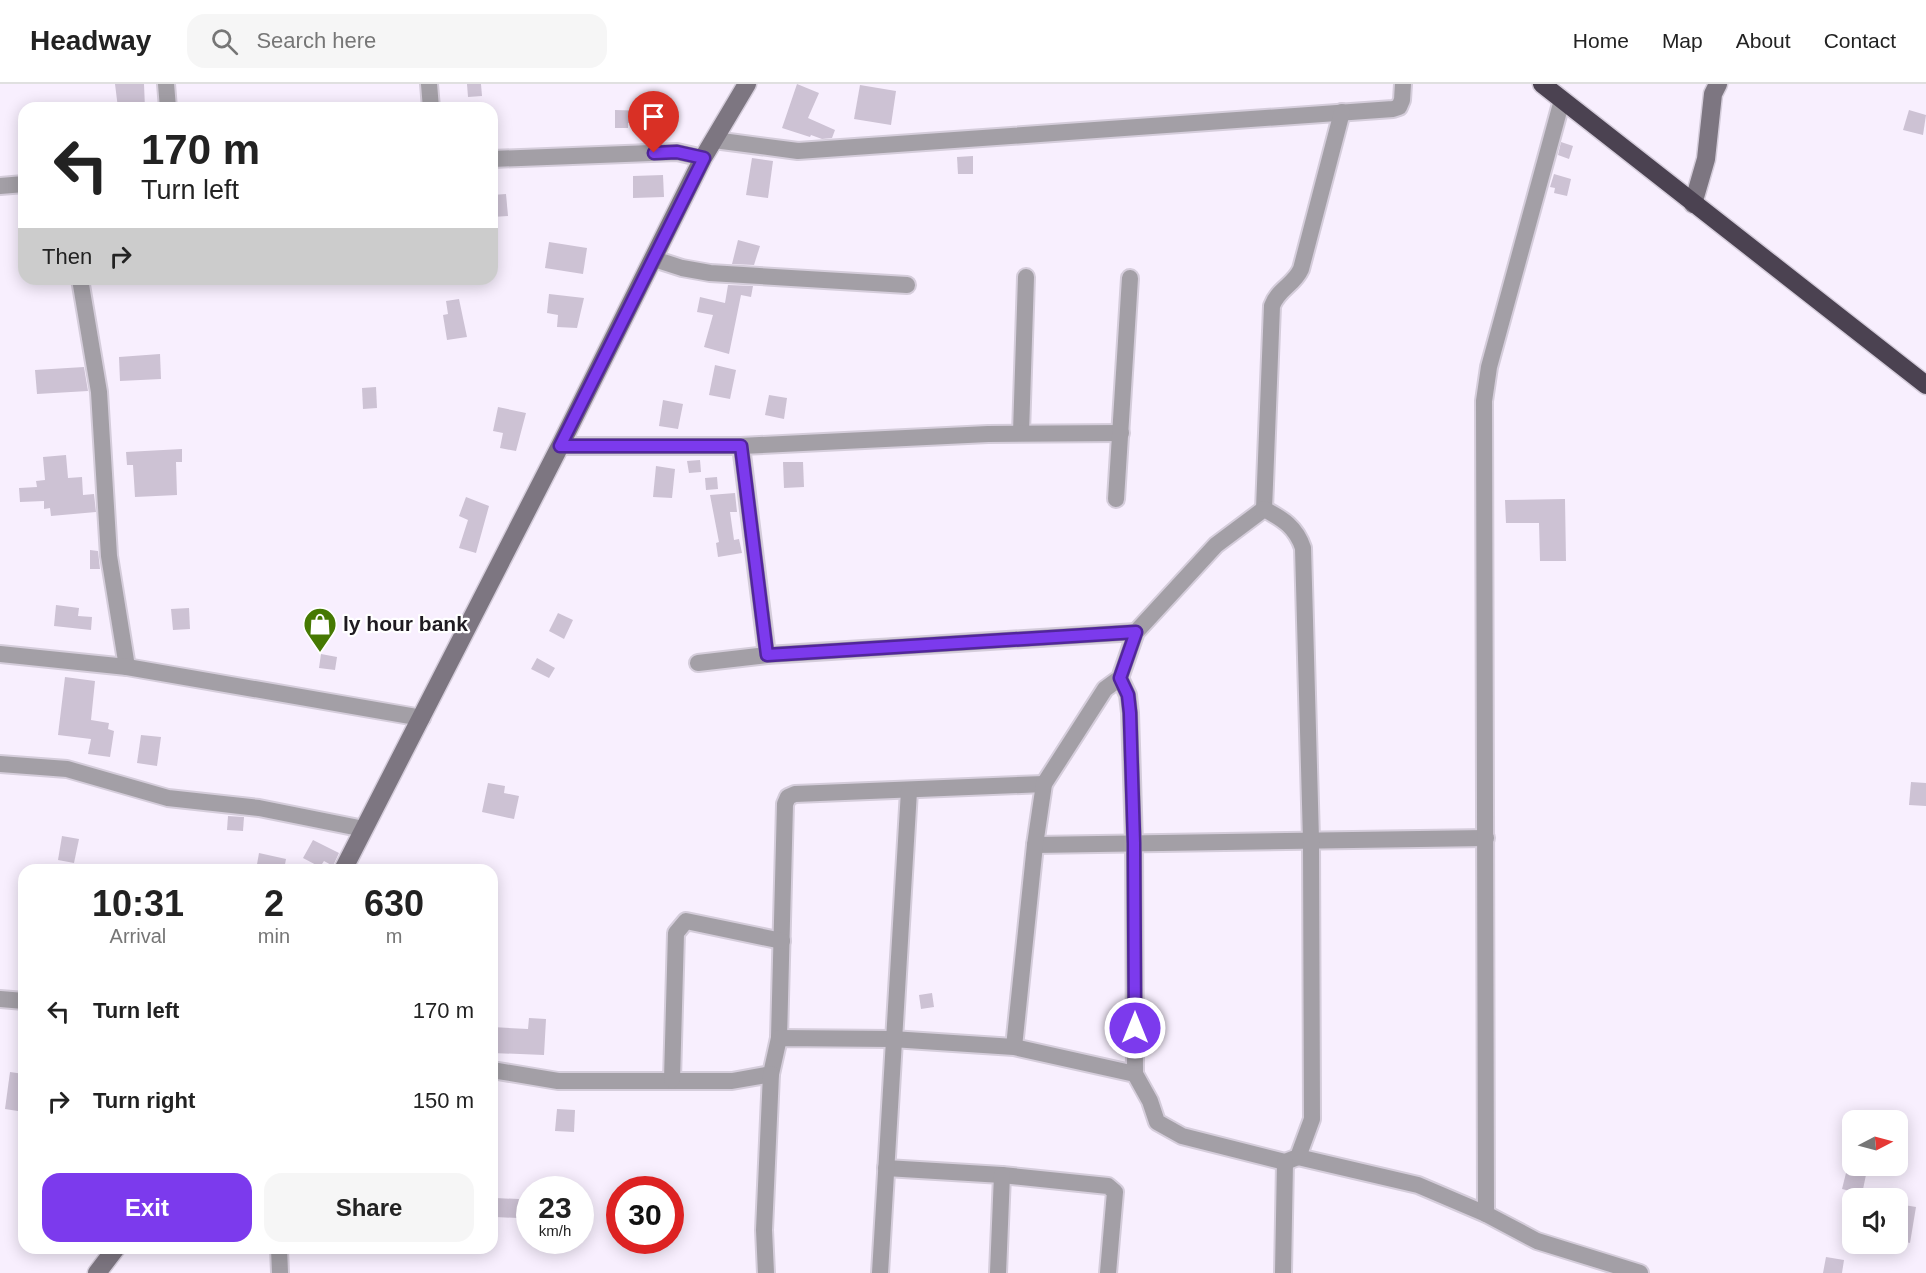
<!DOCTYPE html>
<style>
:root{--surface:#fff;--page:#f6f6f6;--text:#222;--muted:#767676;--line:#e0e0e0;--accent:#7c3aed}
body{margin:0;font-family:Arial,sans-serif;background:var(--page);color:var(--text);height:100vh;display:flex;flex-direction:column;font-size:22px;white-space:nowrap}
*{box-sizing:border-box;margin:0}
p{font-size:20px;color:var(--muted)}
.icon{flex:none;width:33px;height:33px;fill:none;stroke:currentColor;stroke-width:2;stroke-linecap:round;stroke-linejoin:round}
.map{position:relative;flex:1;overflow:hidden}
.drawer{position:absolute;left:18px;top:780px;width:480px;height:390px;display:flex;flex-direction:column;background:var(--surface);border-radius:18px;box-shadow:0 3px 15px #0003}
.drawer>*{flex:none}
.hud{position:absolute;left:18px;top:18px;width:480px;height:183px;border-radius:18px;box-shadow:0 3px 15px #0003;background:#fff;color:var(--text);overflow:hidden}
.needle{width:39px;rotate:84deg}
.tools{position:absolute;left:1842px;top:1026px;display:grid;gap:12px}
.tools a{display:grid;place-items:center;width:66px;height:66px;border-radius:12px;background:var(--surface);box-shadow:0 3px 15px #0003;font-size:30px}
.speed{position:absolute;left:516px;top:1092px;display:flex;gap:12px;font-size:30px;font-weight:700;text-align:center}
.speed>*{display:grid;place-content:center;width:78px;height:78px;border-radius:50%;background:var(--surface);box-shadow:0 3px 15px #0003;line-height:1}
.speed small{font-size:15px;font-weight:400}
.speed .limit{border:9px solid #d22;background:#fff;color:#111}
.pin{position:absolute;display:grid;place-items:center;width:51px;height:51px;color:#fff;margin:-62px -26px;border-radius:50% 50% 50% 0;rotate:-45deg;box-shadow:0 0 6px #0007}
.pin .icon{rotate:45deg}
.me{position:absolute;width:66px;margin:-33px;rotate:0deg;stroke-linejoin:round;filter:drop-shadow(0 0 4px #0008)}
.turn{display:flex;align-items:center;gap:21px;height:126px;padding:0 24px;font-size:27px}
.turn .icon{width:78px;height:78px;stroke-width:2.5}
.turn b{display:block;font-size:42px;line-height:51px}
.then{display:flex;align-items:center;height:57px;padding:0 24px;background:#0003;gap:12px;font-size:22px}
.eta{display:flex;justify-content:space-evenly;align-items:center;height:102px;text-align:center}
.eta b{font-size:36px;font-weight:600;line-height:42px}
.action{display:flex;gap:12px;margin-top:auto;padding:12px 24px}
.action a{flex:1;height:69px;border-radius:18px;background:var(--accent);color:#fff;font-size:24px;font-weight:600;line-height:69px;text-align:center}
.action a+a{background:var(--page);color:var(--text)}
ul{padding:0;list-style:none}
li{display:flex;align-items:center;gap:18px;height:90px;padding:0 24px}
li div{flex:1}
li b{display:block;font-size:22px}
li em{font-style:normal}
header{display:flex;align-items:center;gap:36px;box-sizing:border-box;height:84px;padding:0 30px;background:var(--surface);border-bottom:2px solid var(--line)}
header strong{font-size:28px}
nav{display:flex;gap:33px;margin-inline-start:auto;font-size:21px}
.search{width:420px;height:54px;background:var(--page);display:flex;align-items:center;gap:15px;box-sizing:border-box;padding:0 21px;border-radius:18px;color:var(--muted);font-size:22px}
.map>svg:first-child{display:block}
</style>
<header>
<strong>Headway</strong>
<div class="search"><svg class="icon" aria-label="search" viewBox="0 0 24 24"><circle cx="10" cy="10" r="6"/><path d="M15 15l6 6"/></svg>Search here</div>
<nav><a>Home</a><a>Map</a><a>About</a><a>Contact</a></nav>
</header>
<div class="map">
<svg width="1926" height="1189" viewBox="0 0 1926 1189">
<rect width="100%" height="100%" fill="#f8effe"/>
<g fill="#cdc2d4">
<path d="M115 0H144L145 24H118Z"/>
<path d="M467 0H481L482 12 468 13Z"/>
<path d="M797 0 819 9 808 34 835 46 832 54 822 55 811 51 810 53 782 44Z"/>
<path d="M860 1 896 7 891 41 854 35Z"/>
<path d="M615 26 651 27V40L628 39V44H615Z"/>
<path d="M1909 26 1926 31 1923 51 1903 46Z"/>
<path d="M1561 58 1573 62 1569 75 1558 71Z"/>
<path d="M973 72V90H958L957 73Z"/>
<path d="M752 74 773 77 768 114 746 111Z"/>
<path d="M1554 90 1571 95 1567 112 1554 109 1555 104 1550 103Z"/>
<path d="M663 91 664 113 633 114V92Z"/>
<path d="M506 110 508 132 492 133V111Z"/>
<path d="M738 156 760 162 754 181 732 180Z"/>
<path d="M549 158 587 164 583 190 545 184Z"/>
<path d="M728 201 753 202 751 213 741 211 729 270 704 263 713 231 697 228 700 213 725 219Z"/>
<path d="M549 210 584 214 577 244 557 243 558 231 547 229Z"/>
<path d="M459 215 467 253 447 256 443 231 448 230 446 217Z"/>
<path d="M160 270 161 295 120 297 119 273Z"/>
<path d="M715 281 736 286 730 315 709 311Z"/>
<path d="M84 283 88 307 37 310 35 286Z"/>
<path d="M376 303 377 324 363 325 362 304Z"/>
<path d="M769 311 787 314 784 335 765 331Z"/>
<path d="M663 316 683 320 678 345 659 342Z"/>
<path d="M498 323 526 329 516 367 500 364 503 349 493 347Z"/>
<path d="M182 365V378H176L177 411 135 413 133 381H127L126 368Z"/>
<path d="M66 371 68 394 82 393 83 411 94 410 96 428 51 432 50 424 44 425V417L20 418 19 404 37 403 36 397 45 396 43 373Z"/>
<path d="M700 376 701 388 689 389 687 377Z"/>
<path d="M783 378H803L804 403 784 404Z"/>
<path d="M656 382 675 385 672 414 653 413Z"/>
<path d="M717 393 718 405 706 406 705 394Z"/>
<path d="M735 409 737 428H730L734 456 739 455 742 469 718 473 716 459 719 458 710 411Z"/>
<path d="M466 413 489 422 476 469 459 464 468 436 459 432Z"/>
<path d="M1565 415 1566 477H1540L1539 439H1506L1505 416Z"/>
<path d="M90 466 98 467 100 485H90Z"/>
<path d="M56 521 79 524 78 532 92 533 91 546 54 542Z"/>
<path d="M189 524 190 545 173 546 171 525Z"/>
<path d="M558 529 573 536 564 555 549 547Z"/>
<path d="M321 570 337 573 335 586 319 584Z"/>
<path d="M537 574 555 584 549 594 531 585Z"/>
<path d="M65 593 95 597 91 636 109 639 108 645 114 647 110 673 88 670 91 655 58 651Z"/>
<path d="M141 651 161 653 157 682 137 679Z"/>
<path d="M1911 698 1926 699V722L1909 721Z"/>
<path d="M488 699 505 702 504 709 519 712 514 735 482 728Z"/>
<path d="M228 732 244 733 243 747 227 746Z"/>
<path d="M62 752 79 755 74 779 58 776Z"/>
<path d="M313 756 339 769 333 782 324 777 320 783 303 774Z"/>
<path d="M259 769 286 775 284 786H256Z"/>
<path d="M932 909 934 923 921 925 919 911Z"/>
<path d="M529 934 546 935 544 971 492 969V943L528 945Z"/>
<path d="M10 988 24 990V1028L5 1025Z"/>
<path d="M557 1025 575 1026 574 1048 555 1047Z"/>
<path d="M1848 1081 1867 1086 1862 1110 1842 1105Z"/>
<path d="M495 1114 519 1115 518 1134 495 1133Z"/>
<path d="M1898 1120 1916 1123 1910 1159 1898 1156Z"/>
<path d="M1826 1173 1844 1176 1842 1189H1823Z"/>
</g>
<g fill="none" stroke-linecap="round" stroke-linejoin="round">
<defs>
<g id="street">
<path d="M166 0 168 24"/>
<path d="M429 0 431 24"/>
<path d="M714 56 798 67 1393 25 1399 23 1402 16 1403 0"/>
<path d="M492 75 677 68 703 74"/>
<path d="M0 102 24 100"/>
<path d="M654 175 682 184 710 189 907 201"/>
<path d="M80 195 99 308 109 472 127 583"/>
<path d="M1021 349 1026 193"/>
<path d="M560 362H741L988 350 1121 349"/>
<path d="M741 362 767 571"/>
<path d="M1116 415 1130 194"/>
<path d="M1264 425 1272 222C1278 205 1294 201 1301 185L1342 28"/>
<path d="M0 570 127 583 422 634"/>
<path d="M698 579 767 571 1136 548"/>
<path d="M1120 594 1128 611 1130 629 1134 759 1135 990"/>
<path d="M0 680 67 685 168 714 259 724 364 745"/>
<path d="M1035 761 1486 754"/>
<path d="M0 915 24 917"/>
<path d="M779 954 785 720 788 713 795 710 1044 700"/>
<path d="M492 986 558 997H732L771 990 779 954 892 955 1014 963 1135 990 1150 1017 1157 1038 1182 1052 1285 1078 1298 1073 1312 1035 1311 756 1303 464C1296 443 1283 435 1264 425L1216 461 1136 548 1120 594 1105 605 1044 700 1035 761 1014 963"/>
<path d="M672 996 676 849 686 837 782 857"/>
<path d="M1298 1073 1418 1101 1486 1130 1537 1157 1640 1189"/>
<path d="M886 1084 1002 1091 1108 1102 1115 1108 1108 1189"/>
<path d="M1486 1130 1484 317 1489 283 1562 16"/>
<path d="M279 1164 280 1189"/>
<path d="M766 1189 764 1146 771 990"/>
<path d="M880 1189 909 707"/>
<path d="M998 1189 1002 1091"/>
<path d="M1283 1189 1285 1078"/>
</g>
<g id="secondary">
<path d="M1693 120 1706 75 1713 10 1718 0"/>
<path d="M343 786 560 362 703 74 747 0"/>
<path d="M97 1189 116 1164"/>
</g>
<path id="highway" d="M1542 0 1926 301"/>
</defs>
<use href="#street" stroke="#d5cddb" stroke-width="20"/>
<use href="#secondary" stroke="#d5cddb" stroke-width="21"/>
<use href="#highway" stroke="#d5cddb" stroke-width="21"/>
<use href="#street" stroke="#a39fa6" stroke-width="16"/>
<use href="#secondary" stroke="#7d7681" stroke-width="18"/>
<use href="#highway" stroke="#4b4251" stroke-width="18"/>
</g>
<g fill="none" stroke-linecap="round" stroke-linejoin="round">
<defs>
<path id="route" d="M654 69 677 68 704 74 560 362H741L767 571 1136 548 1120 594 1128 611 1130 629 1134 759 1135 944"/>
</defs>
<use href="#route" stroke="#51269a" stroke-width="15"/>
<use href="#route" stroke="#7c3aed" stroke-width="10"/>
</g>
<defs>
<symbol id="shop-pin" viewBox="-11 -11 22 30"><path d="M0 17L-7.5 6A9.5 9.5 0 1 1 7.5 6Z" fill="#467902" stroke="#fff"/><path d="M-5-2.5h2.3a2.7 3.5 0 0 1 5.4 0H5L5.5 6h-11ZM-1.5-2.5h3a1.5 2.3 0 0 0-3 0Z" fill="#fff"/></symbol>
</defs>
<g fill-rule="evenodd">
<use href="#shop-pin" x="301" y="521" width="38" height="52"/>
</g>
<g text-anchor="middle" stroke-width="4.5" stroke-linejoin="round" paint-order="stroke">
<g font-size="21" font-weight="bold" fill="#1f1b21" stroke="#fff" text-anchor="start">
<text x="343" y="547">ly hour bank</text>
</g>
</g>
</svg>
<div class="tools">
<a><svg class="needle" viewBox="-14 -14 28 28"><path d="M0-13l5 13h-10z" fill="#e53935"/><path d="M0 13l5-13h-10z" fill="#767676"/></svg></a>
<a><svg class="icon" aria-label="sound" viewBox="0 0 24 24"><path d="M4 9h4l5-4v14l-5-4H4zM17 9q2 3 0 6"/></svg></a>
</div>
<div class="speed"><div>23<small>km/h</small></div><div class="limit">30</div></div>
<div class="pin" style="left:654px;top:69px;background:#d93025"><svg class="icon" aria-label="arrive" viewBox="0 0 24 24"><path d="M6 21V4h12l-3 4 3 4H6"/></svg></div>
<svg class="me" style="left:1135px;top:944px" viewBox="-20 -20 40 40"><circle r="17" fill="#7c3aed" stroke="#fff" stroke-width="3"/><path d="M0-11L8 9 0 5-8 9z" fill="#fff"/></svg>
<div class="hud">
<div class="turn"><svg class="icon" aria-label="left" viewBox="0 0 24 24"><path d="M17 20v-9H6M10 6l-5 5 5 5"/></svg><div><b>170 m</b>Turn left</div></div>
<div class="then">Then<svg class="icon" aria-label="right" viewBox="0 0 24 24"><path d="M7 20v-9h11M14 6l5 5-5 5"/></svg></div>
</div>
<section class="drawer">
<div class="eta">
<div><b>10:31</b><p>Arrival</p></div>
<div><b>2</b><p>min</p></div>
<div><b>630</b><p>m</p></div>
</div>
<ul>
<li><svg class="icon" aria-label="left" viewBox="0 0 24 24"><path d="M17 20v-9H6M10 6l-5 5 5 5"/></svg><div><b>Turn left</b></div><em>170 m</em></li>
<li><svg class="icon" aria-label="right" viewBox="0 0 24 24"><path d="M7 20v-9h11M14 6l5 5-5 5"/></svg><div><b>Turn right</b></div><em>150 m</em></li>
</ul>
<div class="action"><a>Exit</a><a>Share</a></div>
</section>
</div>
